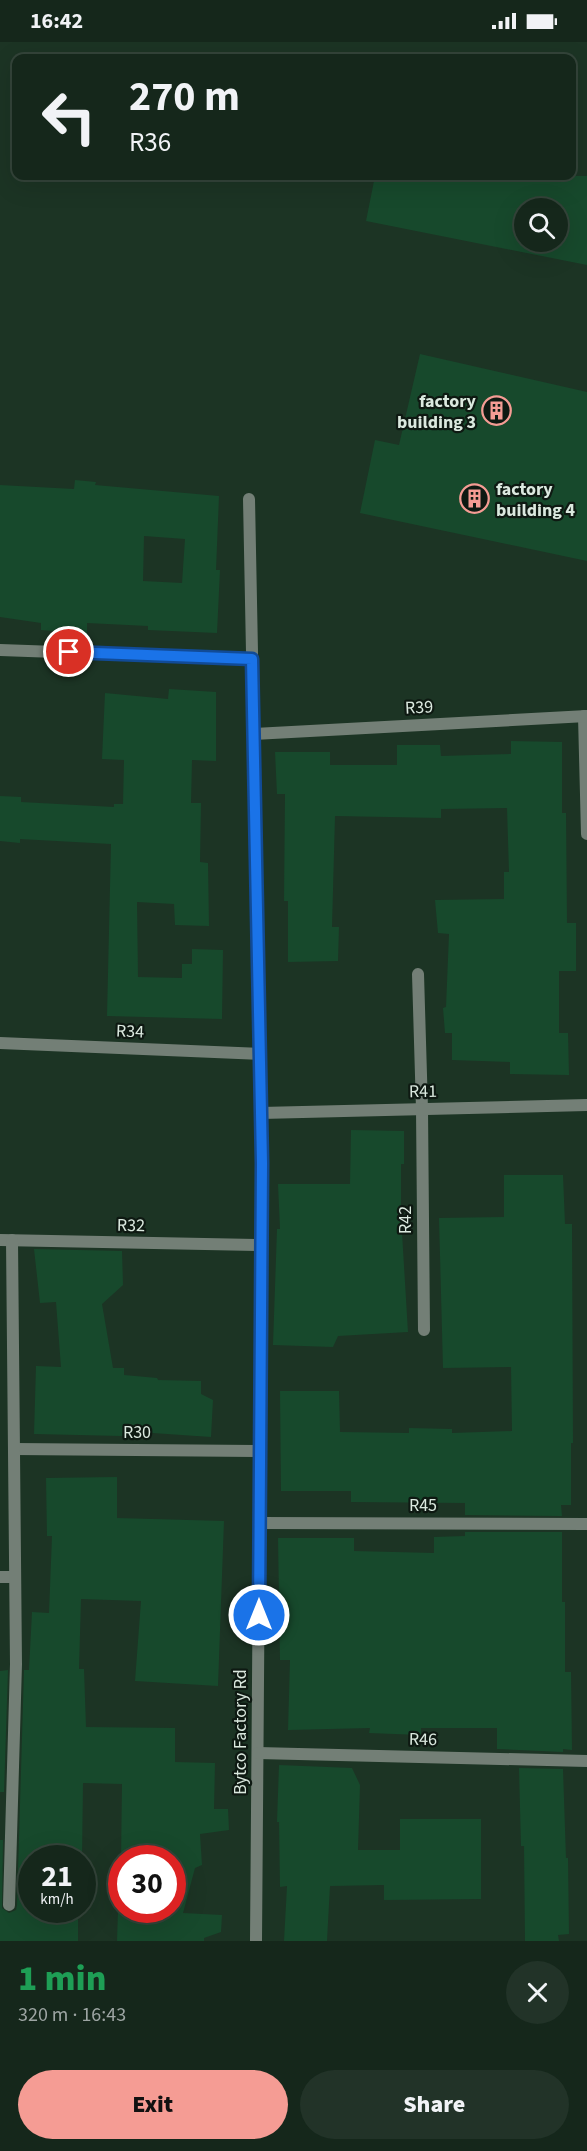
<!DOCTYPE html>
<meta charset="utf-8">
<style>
:root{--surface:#15271b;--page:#223328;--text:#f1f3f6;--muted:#9da5a3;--line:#34443a;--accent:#f59c94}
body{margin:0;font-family:"Source Sans 3",sans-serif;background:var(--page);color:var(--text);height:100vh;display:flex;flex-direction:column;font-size:22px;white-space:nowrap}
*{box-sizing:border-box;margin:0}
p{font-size:20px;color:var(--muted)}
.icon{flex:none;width:33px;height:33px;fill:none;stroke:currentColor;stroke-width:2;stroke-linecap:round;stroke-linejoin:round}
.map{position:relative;height:1899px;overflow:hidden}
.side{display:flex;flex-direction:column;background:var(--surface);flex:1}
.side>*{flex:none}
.hud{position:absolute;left:12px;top:12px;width:564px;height:126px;border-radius:12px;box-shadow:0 6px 24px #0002,0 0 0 2px var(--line);background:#15271b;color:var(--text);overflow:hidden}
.fabs{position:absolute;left:514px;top:156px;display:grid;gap:12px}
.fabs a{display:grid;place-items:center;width:54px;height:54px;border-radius:50%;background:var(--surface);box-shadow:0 6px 24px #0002,0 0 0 2px var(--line);font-size:30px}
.speed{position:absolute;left:18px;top:1803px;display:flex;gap:12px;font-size:30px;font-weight:700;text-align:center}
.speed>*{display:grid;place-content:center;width:78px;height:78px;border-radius:50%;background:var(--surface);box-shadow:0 6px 24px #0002,0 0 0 2px var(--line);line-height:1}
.speed small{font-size:15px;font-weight:400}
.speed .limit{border:9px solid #d22;background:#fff;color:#111}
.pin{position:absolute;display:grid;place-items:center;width:51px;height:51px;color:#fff;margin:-26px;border:3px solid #fff;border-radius:50%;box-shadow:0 2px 6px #0007}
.me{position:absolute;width:66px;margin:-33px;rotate:0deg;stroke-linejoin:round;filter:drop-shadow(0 0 4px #0008)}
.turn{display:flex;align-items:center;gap:21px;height:126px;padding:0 18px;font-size:27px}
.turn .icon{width:78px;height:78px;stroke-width:2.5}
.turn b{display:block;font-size:42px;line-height:51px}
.round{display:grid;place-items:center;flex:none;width:63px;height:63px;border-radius:32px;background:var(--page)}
.overview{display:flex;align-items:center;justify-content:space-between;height:102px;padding:0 18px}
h1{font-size:36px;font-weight:800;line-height:45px;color:#1e9e55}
.cta{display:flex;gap:12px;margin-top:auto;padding:12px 18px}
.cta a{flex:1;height:69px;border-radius:36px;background:var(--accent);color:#111;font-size:24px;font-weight:800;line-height:69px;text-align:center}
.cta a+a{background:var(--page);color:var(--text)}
.status{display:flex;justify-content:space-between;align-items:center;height:42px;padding:0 30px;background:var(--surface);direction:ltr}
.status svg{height:16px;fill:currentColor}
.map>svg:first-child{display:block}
</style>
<div class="status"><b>16:42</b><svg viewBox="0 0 49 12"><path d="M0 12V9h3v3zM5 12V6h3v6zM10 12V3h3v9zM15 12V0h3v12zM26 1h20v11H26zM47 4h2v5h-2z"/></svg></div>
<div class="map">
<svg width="587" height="1899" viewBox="0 0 587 1899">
<rect width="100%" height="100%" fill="#1c3424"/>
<g fill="#17492c" fill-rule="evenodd">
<path d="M375 134H587V223L366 179ZM525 166H558V200H525Z"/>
<path d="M420 312 587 350V519L360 471 375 398 399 403Z"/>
<path d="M75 438 96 440 95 443 219 454 216 528H220L217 591 148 588V584L87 581V592L41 588V581L0 575V443L74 447ZM144 494 185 497 182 541 143 539Z"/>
<path d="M169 647 216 650V719L192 718 191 761H201L200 820 208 821 209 884 175 883 174 862 137 860 138 935 182 936V922H192V907L223 908 222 977 107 974 111 802 20 797V801L0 799V754L21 755V760L114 765V762H123L124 718 102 717 105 651 168 657Z"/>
<path d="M511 699 562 700V771H566L567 881H576V929H559V991H568L569 1033 510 1032V1020L452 1018V991H445L443 966 446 965 449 892 438 891 435 858 504 857V830H509L507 766 441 767V776L335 774 332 885H339L338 919 288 920V859H284L285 752H277L275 710H330V723H397V703H440L441 714 511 712Z"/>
<path d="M351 1088 404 1089V1122H401V1174L408 1290 338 1294 333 1305 273 1303 277 1187H280L278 1142H350Z"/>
<path d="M504 1133H563L565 1182H572L573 1401H571V1463H561L562 1474 465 1473V1461L351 1460V1449H281L280 1349H339L340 1390 409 1391V1386L452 1387V1391L512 1389 511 1325 443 1326 439 1176 504 1175Z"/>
<path d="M34 1207 122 1209 123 1243 102 1262 113 1326H124V1333L157 1336 158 1338 201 1339V1352L213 1358 211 1395 123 1389 122 1394 34 1392 36 1324 61 1325 56 1260 40 1261Z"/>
<path d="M117 1435V1476L224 1479 218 1644 135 1639 141 1559 81 1557 79 1627H84L86 1685 175 1686V1720L215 1721 214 1767H228L229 1788 200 1792 202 1823 195 1826 183 1871 222 1873 221 1890 204 1896V1899H117L118 1868 172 1871V1816H121L122 1742 83 1741 82 1816H32V1868H78V1899H0V1798H3L2 1866 9 1871 16 1868 17 1863 24 1628H29L32 1570 49 1571 52 1494H47L46 1436Z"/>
<path d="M465 1490H562V1560H565V1630H571L572 1708 563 1707V1710L497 1707V1686H421V1693L369 1691 370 1686 288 1688 290 1618H280L278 1496H354V1509L434 1511V1495L465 1494Z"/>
<path d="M8 1628 4 1750H0V1629Z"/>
<path d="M279 1723 352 1726 360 1743 358 1808H400V1777H481V1857L384 1858V1843L330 1844 327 1899H284L287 1844 280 1845 279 1780H277Z"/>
<path d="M519 1726 563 1727 566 1816H568L569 1892 558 1893 559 1899H525L524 1804H521Z"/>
</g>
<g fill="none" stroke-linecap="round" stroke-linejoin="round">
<g stroke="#737f76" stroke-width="12">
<path d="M249 457 262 1121 256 1899"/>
<path d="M0 608 252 617"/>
<path d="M584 674 587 792"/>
<path d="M253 692 587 674"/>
<path d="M418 932 422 1067 424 1288"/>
<path d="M0 1001 260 1012"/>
<path d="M261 1071 587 1063"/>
<path d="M0 1198 261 1203"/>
<path d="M14 1407 260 1409"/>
<path d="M259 1481 587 1482"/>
<path d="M0 1535H15"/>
<path d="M258 1711 587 1719"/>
<path d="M9 1863 16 1622 12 1198"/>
</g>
</g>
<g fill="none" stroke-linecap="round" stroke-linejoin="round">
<defs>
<path id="route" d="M69 610 252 617 262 1121 259 1573"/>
</defs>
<use href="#route" stroke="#114b97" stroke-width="15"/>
<use href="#route" stroke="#1a73e8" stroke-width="10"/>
</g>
<defs>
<symbol id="building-ring" viewBox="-11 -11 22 22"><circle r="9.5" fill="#0e1912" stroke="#f59c94" stroke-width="1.5"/><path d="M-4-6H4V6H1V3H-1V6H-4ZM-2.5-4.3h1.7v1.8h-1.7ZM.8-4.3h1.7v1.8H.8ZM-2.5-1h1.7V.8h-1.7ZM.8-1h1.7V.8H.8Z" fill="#f59c94"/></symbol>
</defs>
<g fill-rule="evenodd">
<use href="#building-ring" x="480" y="352" width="33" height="33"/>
<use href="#building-ring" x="458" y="440" width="33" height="33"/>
</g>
<g text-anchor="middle" stroke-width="4.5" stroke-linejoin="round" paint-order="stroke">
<g font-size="18" font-weight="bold" fill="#dbe9df" stroke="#0e1912" text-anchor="end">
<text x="476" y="365">factory<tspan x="476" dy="21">building 3</tspan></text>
<text x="496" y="453" text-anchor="start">factory<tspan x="496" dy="21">building 4</tspan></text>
</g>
<g font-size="18" fill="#dbe9df" stroke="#0e1912">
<text transform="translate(419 665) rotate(-3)" y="6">R39</text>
<text transform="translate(130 989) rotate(2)" y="6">R34</text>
<text transform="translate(423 1049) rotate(-1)" y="6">R41</text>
<text transform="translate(405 1178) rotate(-90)" y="6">R42</text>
<text transform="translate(131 1183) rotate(1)" y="6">R32</text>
<text x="137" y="1396">R30</text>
<text x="423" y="1469">R45</text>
<text transform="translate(240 1690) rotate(-90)" y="6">Bytco Factory Rd</text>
<text transform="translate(423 1697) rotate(1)" y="6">R46</text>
</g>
</g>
</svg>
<div class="fabs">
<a><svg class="icon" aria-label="search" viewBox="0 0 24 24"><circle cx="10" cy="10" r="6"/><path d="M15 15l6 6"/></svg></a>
</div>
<div class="speed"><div>21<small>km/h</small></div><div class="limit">30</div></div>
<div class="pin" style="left:69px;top:610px;background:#d93025"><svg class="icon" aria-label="arrive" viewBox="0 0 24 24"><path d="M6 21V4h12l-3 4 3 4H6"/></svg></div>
<svg class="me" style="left:259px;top:1573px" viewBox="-20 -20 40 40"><circle r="17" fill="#1a73e8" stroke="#fff" stroke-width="3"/><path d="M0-11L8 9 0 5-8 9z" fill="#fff"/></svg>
<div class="hud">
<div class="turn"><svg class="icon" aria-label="left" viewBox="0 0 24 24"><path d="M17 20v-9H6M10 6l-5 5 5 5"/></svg><div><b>270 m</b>R36</div></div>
</div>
</div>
<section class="side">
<div class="overview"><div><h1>1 min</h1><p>320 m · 16:43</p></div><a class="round"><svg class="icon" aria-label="close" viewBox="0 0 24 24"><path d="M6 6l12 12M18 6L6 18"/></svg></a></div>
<div class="cta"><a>Exit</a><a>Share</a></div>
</section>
